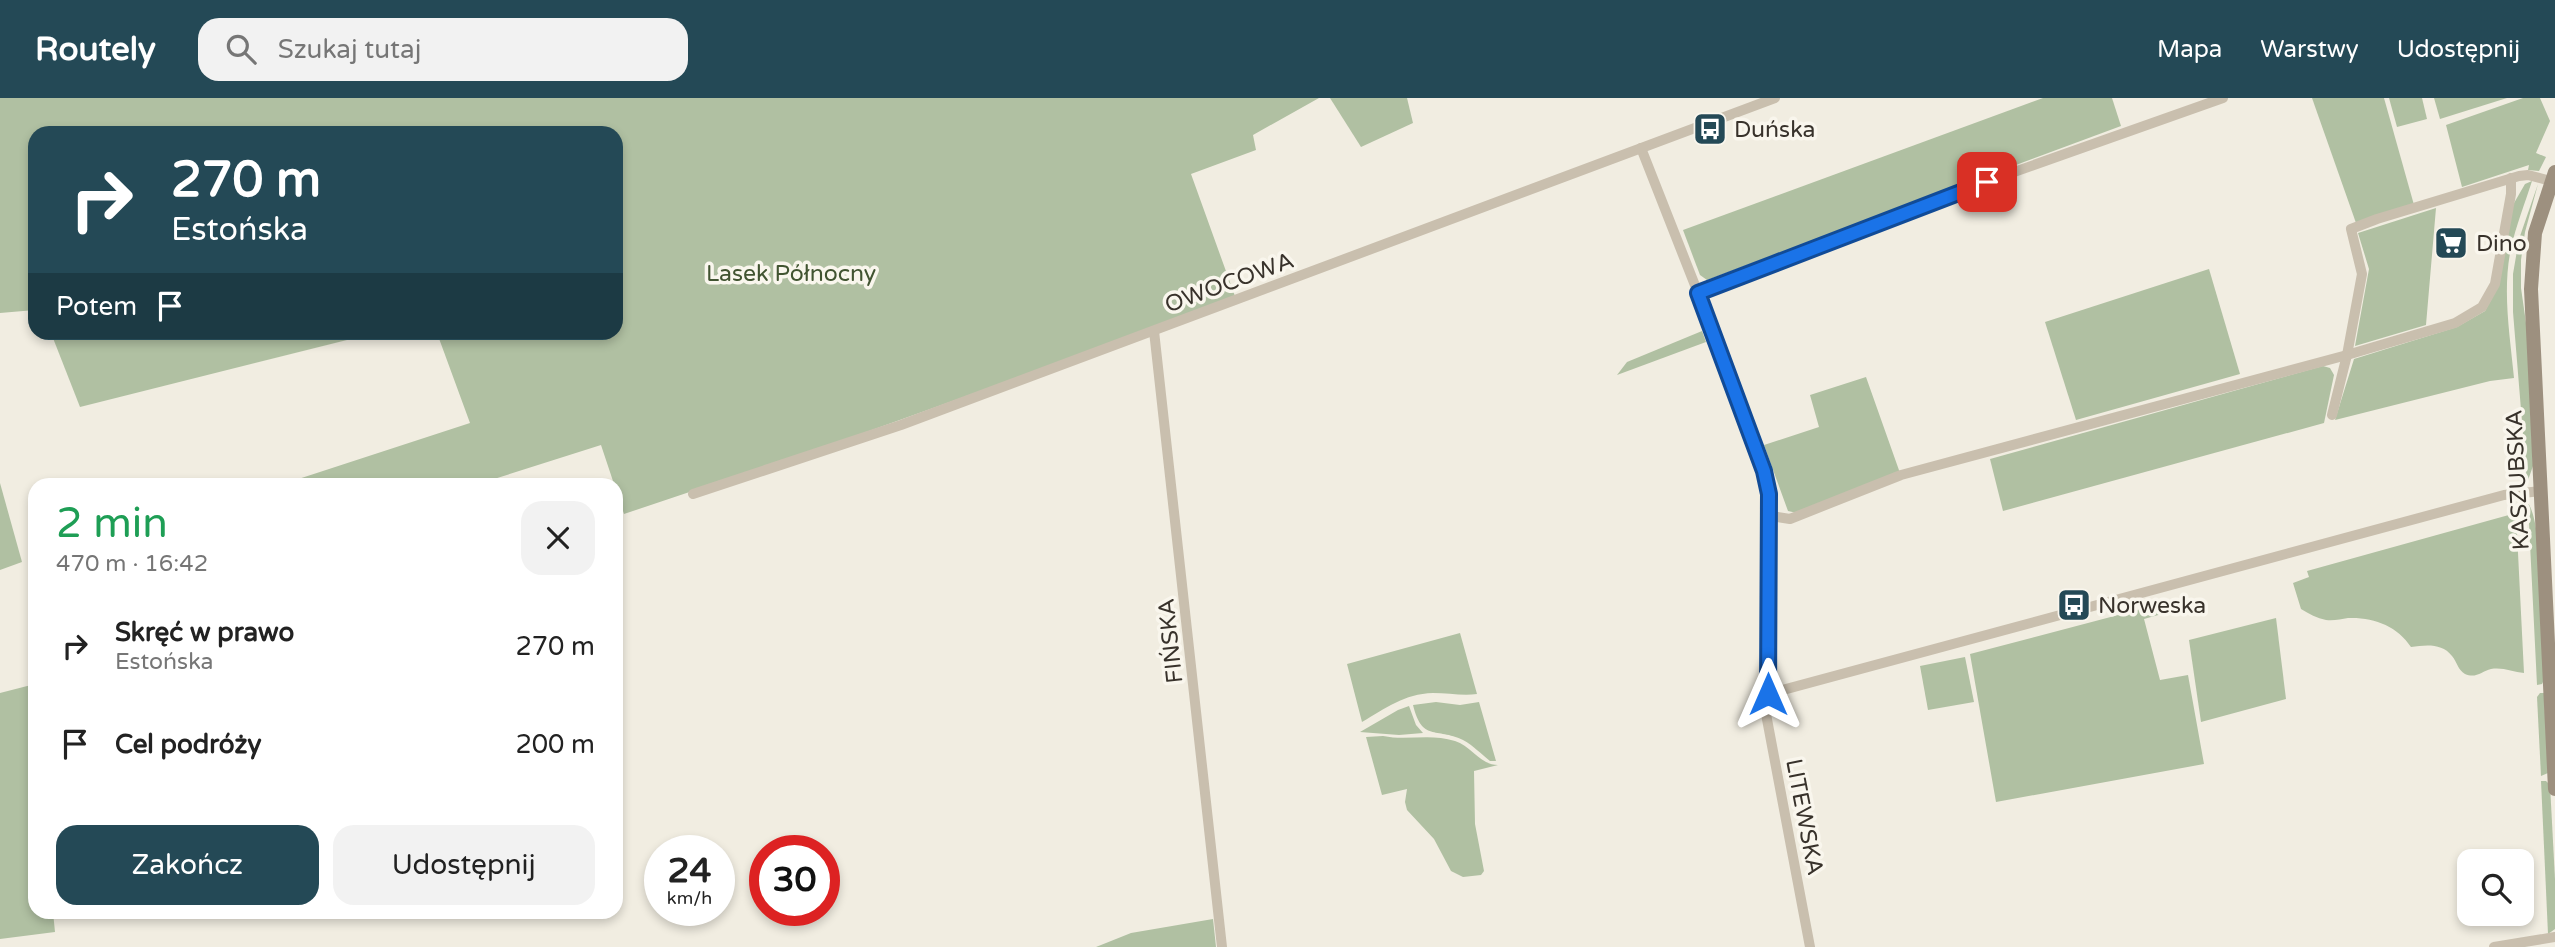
<!DOCTYPE html>
<html lang="pl">
<meta charset="utf-8">
<style>
:root{--surface:#fff;--page:#f2f2f2;--text:#222;--muted:#767676;--accent:#244956}
body{margin:0;font-family:"Varela Round",sans-serif;background:var(--page);color:var(--text);height:100vh;display:flex;flex-direction:column;font-size:26px;white-space:nowrap}
*{box-sizing:border-box;margin:0}
p{font-size:23px;color:var(--muted)}
.icon{flex:none;width:38px;height:38px;fill:none;stroke:currentColor;stroke-width:2;stroke-linecap:round;stroke-linejoin:round}
.map{position:relative;flex:1;overflow:hidden}
.panel{position:absolute;left:28px;top:380px;width:595px;height:441px;display:flex;flex-direction:column;background:var(--surface);border-radius:21px;box-shadow:0 4px 10px #0003}
.panel>*{flex:none}
.guide{position:absolute;left:28px;top:28px;width:595px;height:214px;border-radius:21px;box-shadow:0 4px 10px #0003;background:#244956;color:#fff;overflow:hidden}
.fabs{position:absolute;left:2457px;top:751px;display:grid;gap:14px}
.fabs a{display:grid;place-items:center;width:77px;height:77px;border-radius:14px;background:var(--surface);box-shadow:0 4px 10px #0003;font-size:35px}
.speed{position:absolute;left:644px;top:737px;display:flex;gap:14px;font-size:35px;font-weight:700;text-align:center}
.speed>*{display:grid;place-content:center;width:91px;height:91px;border-radius:50%;background:var(--surface);box-shadow:0 4px 10px #0003;line-height:1}
.speed small{font-size:18px;font-weight:400}
.speed .limit{border:10px solid #d22;background:#fff;color:#111}
.pin{position:absolute;display:grid;place-items:center;width:60px;height:60px;color:#fff;margin:-30px;border-radius:14px;box-shadow:0 4px 10px #0006}
.me{position:absolute;width:77px;margin:-38px;rotate:0deg;stroke-linejoin:round;filter:drop-shadow(0 0 5px #0008)}
.turn{display:flex;align-items:center;gap:24px;height:147px;padding:0 28px;font-size:32px}
.turn .icon{width:91px;height:91px;stroke-width:2.5}
.turn b{display:block;font-size:49px;line-height:60px}
.then{display:flex;align-items:center;height:66px;padding:0 28px;background:#0003;gap:14px;font-size:26px}
.round{display:grid;place-items:center;flex:none;width:74px;height:74px;border-radius:21px;background:var(--page)}
.headline{display:flex;align-items:center;justify-content:space-between;height:119px;padding:0 28px}
h1{font-size:42px;font-weight:600;line-height:52px;color:#1e9e55}
.button{display:flex;gap:14px;margin-top:auto;padding:14px 28px}
.button a{flex:1;height:80px;border-radius:21px;background:var(--accent);color:#fff;font-size:28px;font-weight:600;line-height:80px;text-align:center}
.button a+a{background:var(--page);color:var(--text)}
ul{padding:0;list-style:none}
li{display:flex;align-items:center;gap:21px;height:98px;padding:0 28px}
li div{flex:1}
li b{display:block;font-size:26px}
li em{font-style:normal}
header{display:flex;align-items:center;gap:42px;box-sizing:border-box;height:98px;padding:0 35px;background:var(--accent);color:#fff}
header strong{font-size:33px}
nav{display:flex;gap:38px;margin-inline-start:auto;font-size:24px}
.search{width:490px;height:63px;background:var(--page);display:flex;align-items:center;gap:18px;box-sizing:border-box;padding:0 24px;border-radius:21px;color:var(--muted);font-size:26px}
.map>svg:first-child{display:block}
</style>
<header>
<strong>Routely</strong>
<div class="search"><svg class="icon" aria-label="search" viewBox="0 0 24 24"><circle cx="10" cy="10" r="6"/><path d="M15 15l6 6"/></svg>Szukaj tutaj</div>
<nav><a>Mapa</a><a>Warstwy</a><a>Udostępnij</a></nav>
</header>
<div class="map">
<svg width="2555" height="849" viewBox="0 0 2555 849">
<rect width="100%" height="100%" fill="#f1ede1"/>
<g fill="#b0c0a2">
<path d="M0 0H1319L1253 37 1256 52 1191 76 1236 201 833 346 624 416 601 347 475 387H280L470 325 437 235 616 234V35H35V212L0 215Z"/>
<path d="M1330 0H1407L1413 25 1361 49Z"/>
<path d="M2043 0H2112L2121 28 1707 182 1700 177 1683 132Z"/>
<path d="M2312 0H2384L2414 107 2356 125Z"/>
<path d="M2389 0H2422L2427 21 2397 29Z"/>
<path d="M2434 0H2507L2440 21Z"/>
<path d="M2523 0H2540L2550 23 2536 55 2546 59 2539 73 2528 72 2529 67 2462 89 2446 27Z"/>
<path d="M2532 83C2525 105 2516 128 2511 150 2502 193 2510 237 2514 280L2490 283 2335 322 2354 261 2457 229 2485 213 2499 187 2510 112 2525 86Z"/>
<path d="M2538 86 2525 134 2521 162V190L2527 232 2533 368 2527 385 2513 214V176L2519 141Z"/>
<path d="M2436 110 2426 227 2355 248 2369 171 2358 135Z"/>
<path d="M2209 171 2240 276 2076 322 2045 224Z"/>
<path d="M1702 233 1706 244 1617 277 1627 264Z"/>
<path d="M51 235H375L80 309Z"/>
<path d="M2323 268 2330 270 2334 277 2324 325 2003 413 1990 361Z"/>
<path d="M1866 279 1900 375 1797 415 1788 413 1764 347 1819 329 1810 297Z"/>
<path d="M0 385 22 464 0 472Z"/>
<path d="M2528 405C2544 427 2543 549 2544 582L2542 586 2537 587Z"/>
<path d="M2516 415 2524 575C2513 574 2503 569 2491 571 2482 573 2476 581 2465 576 2458 572 2457 564 2452 558 2442 545 2426 547 2411 549 2397 528 2374 519 2348 520 2341 521 2334 523 2326 522 2317 520 2309 516 2301 511L2293 485 2309 479 2307 473Z"/>
<path d="M2175 502 2176 512 2144 521 2160 582 2188 577 2204 666 1996 704 1970 556Z"/>
<path d="M2276 520 2286 601 2201 624 2189 542Z"/>
<path d="M1460 535 1477 596C1463 598 1448 595 1433 595 1404 596 1386 610 1362 624L1347 566Z"/>
<path d="M1965 559 1974 604 1928 612 1920 568Z"/>
<path d="M35 586C35 610 32 632 35 655V814H53L55 834 0 841V595Z"/>
<path d="M2540 595H2544L2548 675 2541 678 2537 599Z"/>
<path d="M1436 604 1460 607 1479 604 1496 663H1490C1481 656 1474 648 1463 642 1436 629 1422 644 1413 607Z"/>
<path d="M1409 608 1416 627 1423 635 1399 637 1360 634 1398 612Z"/>
<path d="M1383 638C1407 643 1430 635 1455 643 1471 648 1480 667 1498 667L1474 673 1475 726 1484 773 1481 777 1463 779 1451 773 1434 741 1407 712 1405 704 1407 691 1382 697 1366 639Z"/>
<path d="M2541 683H2546L2550 687 2555 781V831L2548 836Z"/>
<path d="M1213 821 1216 849H1096L1131 835Z"/>
</g>
<g fill="none" stroke-linecap="round" stroke-linejoin="round">
<g stroke="#c9bfae" stroke-width="10">
<path d="M1641 50 1698 195 1767 383 1771 418 1766 616 1810 849"/>
<path d="M1698 195 1935 102 2223 0"/>
<path d="M1154 233 1222 849"/>
<path d="M2332 317 2347 257 2362 176 2351 131 2377 121 2519 78 2528 77 2551 83"/>
<path d="M693 396 901 327 1775 0"/>
<path d="M1771 418 1790 421 1901 377 2347 257 2455 225 2482 209 2495 186 2511 96V80"/>
<path d="M1768 596 2504 397 2541 393"/>
<path d="M2494 849 2555 839"/>
</g>
<path stroke="#9d907f" stroke-width="14" d="M2555 74 2535 135 2531 191 2555 691"/>
</g>
<g fill="none" stroke-linecap="round" stroke-linejoin="round">
<defs>
<path id="route" d="M1768 596 1769 396 1764 373 1698 195 1987 84"/>
</defs>
<use href="#route" stroke="#114b97" stroke-width="18"/>
<use href="#route" stroke="#1a73e8" stroke-width="12"/>
</g>
<defs>
<symbol id="bus-square" viewBox="-11 -11 22 22"><rect x="-9" y="-9" width="18" height="18" rx="4" fill="#244956" stroke="#f9f6ed"/><path d="M-5-6H5V4H4V6H2V4H-2V6H-4V4H-5ZM-3.5-4V0h7V-4ZM-3.5 1.2v1.5H-2V1.2ZM2 1.2v1.5H3.5V1.2Z" fill="#fff"/></symbol>
<symbol id="supermarket-square" viewBox="-11 -11 22 22"><rect x="-9" y="-9" width="18" height="18" rx="4" fill="#244956" stroke="#f9f6ed"/><path d="M-6-5.5h2.5l.6 2H6L4.5 2H-2.5L-4.4-4H-6ZM-1.5 3.2a1.3 1.3 0 1 0 .1 0ZM3 3.2a1.3 1.3 0 1 0 .1 0Z" fill="#fff"/></symbol>
</defs>
<g fill-rule="evenodd">
<use href="#bus-square" x="1691" y="12" width="38" height="38"/>
<use href="#supermarket-square" x="2432" y="126" width="38" height="38"/>
<use href="#bus-square" x="2055" y="488" width="38" height="38"/>
</g>
<g text-anchor="middle" stroke-width="7" stroke-linejoin="round" paint-order="stroke">
<g font-size="23" fill="#38322b" stroke="#f9f6ed" text-anchor="start">
<text x="1734" y="39">Duńska</text>
<text x="2476" y="153">Dino</text>
<text x="2098" y="515">Norweska</text>
</g>
<g font-size="23" fill="#415431" stroke="#f9f6ed">
<text x="791" y="183">Lasek Północny</text>
</g>
<g font-size="23" fill="#38322b" stroke="#f9f6ed">
<text transform="translate(1229 184) rotate(-20)" y="8">OWOCOWA</text>
<text transform="translate(2517 382) rotate(-93)" y="8">KASZUBSKA</text>
<text transform="translate(1170 543) rotate(-96)" y="8">FIŃSKA</text>
<text transform="translate(1805 719) rotate(79)" y="8">LITEWSKA</text>
</g>
</g>
</svg>
<div class="fabs">
<a><svg class="icon" aria-label="search" viewBox="0 0 24 24"><circle cx="10" cy="10" r="6"/><path d="M15 15l6 6"/></svg></a>
</div>
<div class="speed"><div>24<small>km/h</small></div><div class="limit">30</div></div>
<div class="pin" style="left:1987px;top:84px;background:#d93025"><svg class="icon" aria-label="arrive" viewBox="0 0 24 24"><path d="M6 21V4h12l-3 4 3 4H6"/></svg></div>
<svg class="me" style="left:1768px;top:596px" viewBox="-20 -20 40 40"><path d="M0-17L14 15 0 8-14 15z" fill="#1a73e8" stroke="#fff" stroke-width="4"/></svg>
<div class="guide">
<div class="turn"><svg class="icon" aria-label="right" viewBox="0 0 24 24"><path d="M7 20v-9h11M14 6l5 5-5 5"/></svg><div><b>270 m</b>Estońska</div></div>
<div class="then">Potem<svg class="icon" aria-label="arrive" viewBox="0 0 24 24"><path d="M6 21V4h12l-3 4 3 4H6"/></svg></div>
</div>
<section class="panel">
<div class="headline"><div><h1>2 min</h1><p>470 m · 16:42</p></div><a class="round"><svg class="icon" aria-label="close" viewBox="0 0 24 24"><path d="M6 6l12 12M18 6L6 18"/></svg></a></div>
<ul>
<li><svg class="icon" aria-label="right" viewBox="0 0 24 24"><path d="M7 20v-9h11M14 6l5 5-5 5"/></svg><div><b>Skręć w prawo</b><p>Estońska</p></div><em>270 m</em></li>
<li><svg class="icon" aria-label="arrive" viewBox="0 0 24 24"><path d="M6 21V4h12l-3 4 3 4H6"/></svg><div><b>Cel podróży</b></div><em>200 m</em></li>
</ul>
<div class="button"><a>Zakończ</a><a>Udostępnij</a></div>
</section>
</div>
